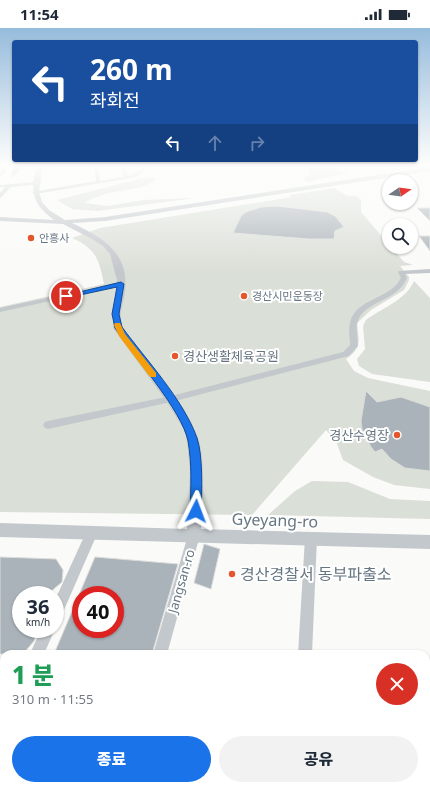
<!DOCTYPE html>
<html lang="ko">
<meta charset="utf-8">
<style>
:root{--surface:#fff;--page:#f2f2f3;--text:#1f2937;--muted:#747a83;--accent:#1a73e8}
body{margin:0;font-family:"Noto Sans","Noto Sans KR",sans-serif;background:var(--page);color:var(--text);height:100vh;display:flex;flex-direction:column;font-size:15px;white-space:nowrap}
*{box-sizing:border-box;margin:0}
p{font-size:13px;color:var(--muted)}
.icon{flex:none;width:22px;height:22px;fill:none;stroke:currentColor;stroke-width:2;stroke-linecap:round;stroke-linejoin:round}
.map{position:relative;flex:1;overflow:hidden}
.side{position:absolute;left:0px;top:622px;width:430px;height:140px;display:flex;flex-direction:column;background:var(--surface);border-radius:12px 12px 0 0;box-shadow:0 1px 3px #0004}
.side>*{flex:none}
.top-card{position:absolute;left:12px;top:12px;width:406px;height:122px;border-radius:4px;box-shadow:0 1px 3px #0004;background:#1a4fa0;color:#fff;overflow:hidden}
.needle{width:26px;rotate:77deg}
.buttons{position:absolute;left:382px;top:146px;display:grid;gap:8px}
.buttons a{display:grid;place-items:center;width:36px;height:36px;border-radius:50%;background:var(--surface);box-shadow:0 1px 3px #0004;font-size:20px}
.speed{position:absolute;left:12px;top:558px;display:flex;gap:8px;font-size:20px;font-weight:700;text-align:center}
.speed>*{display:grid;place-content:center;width:52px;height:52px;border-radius:50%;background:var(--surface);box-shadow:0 1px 3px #0004;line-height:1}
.speed small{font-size:10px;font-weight:400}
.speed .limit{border:6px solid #d22;background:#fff;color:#111}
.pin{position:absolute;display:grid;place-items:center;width:34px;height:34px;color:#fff;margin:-17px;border:2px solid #fff;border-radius:50%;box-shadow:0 1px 4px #0007}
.me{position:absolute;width:44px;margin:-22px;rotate:3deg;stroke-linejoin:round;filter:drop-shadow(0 0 3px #0008)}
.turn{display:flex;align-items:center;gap:14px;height:84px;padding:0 12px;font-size:18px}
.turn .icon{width:52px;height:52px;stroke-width:2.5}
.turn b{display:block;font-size:28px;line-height:34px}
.lanes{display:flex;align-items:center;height:38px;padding:0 12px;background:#0003;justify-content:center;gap:20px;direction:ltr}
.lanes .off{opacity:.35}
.round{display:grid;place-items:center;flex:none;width:42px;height:42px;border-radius:21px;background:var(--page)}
.head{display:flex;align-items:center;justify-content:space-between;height:68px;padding:0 12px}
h1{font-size:24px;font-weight:800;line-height:30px;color:#1e9e55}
.cta{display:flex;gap:8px;margin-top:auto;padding:8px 12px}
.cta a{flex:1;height:46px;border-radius:24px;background:var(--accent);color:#fff;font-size:16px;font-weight:800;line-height:46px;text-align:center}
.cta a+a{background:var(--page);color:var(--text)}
.status{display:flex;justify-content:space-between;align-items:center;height:28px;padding:0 20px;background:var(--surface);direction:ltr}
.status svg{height:11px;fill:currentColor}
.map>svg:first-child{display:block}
</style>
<div class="status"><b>11:54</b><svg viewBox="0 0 49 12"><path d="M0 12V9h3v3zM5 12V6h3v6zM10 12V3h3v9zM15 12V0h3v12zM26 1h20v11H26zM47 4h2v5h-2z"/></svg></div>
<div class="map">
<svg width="430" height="762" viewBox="0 0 430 762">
<rect width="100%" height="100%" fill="#fafaf8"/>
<g fill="#dadfd7">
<path d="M310 137H331L348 145 306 154 304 149 311 147 308 142Z"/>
<path d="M146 149 157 150C140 166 108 159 85 175L107 178 144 172 194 170 98 183 72 181 57 172Z"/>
<path d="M334 160 348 168H356L361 172V184L404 234 413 237 400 238 409 249V252L404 262 371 282 357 295C359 313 362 320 346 331L354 343 368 350 430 363V461L394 457 373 449 343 432 336 413 326 402 252 487 0 484V279L104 256C99 232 97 221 72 210L100 200 292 169 290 167Z"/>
<path d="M414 253 430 270V354L372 346 359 338 357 331 365 321 363 298 366 292C382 280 406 272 414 253Z"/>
<path d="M312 453 348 454 390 471 430 473V491L268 487 295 463Z"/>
</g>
<g fill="#aab3b9" stroke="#dcdcda" fill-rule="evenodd">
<path d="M12 137H19V143L12 150Z"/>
<path d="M277 178 327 184 335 188 344 199 335 203 334 211H309L233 205 241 188 246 184 261 179Z"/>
<path d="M417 180H430V193Z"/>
<path d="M419 208H430V223Z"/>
<path d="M366 363 377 374 401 369 430 379V443L405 440 391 431 382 421 375 424 371 419 362 401 361 393Z"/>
<path d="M204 516 220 521 211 561 194 555Z"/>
<path d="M0 529 56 531 63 542 62 554 48 566 21 567V601H38L34 613 23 626H0Z"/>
<path d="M95 529 178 536 152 626H54ZM81 567H115V601H81Z"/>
</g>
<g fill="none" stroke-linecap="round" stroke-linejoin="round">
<g fill="#c3c8cc" fill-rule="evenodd">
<path d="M2 137H6L5 145 0 149Z"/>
<path d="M44 137H60L40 140 38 139Z"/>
<path d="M94 137H98L100 153 123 149 120 137H124L128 148C136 145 142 137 151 137L138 148 126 151 35 166 32 164 96 153Z"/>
<path d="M37 154H39V156L11 159 0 170V165L5 159H0V157Z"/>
<path d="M430 241V245L405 246 407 250C396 275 365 272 358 293 355 300 358 310 358 318L349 328 171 374 48 401 45 400 43 397 45 394 48 393 171 368 343 324 350 317C350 310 348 302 350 295 355 270 390 272 401 250L398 244 399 243Z"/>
<path d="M121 254 123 255V257L0 284V280Z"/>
<path d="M92 499 96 500 98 504 60 591 55 592V572L88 500Z"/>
<path d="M194 502 198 503 200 507 167 626H153L188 507 190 503Z"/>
<path d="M311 504 315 506 317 510 312 626H298L305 510 307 506Z"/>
<path d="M41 601H55L44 626H30Z"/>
<path d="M426 640 430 641V655L426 654Z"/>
<path d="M4 692V714L0 716V693Z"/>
<path d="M0 723 4 724V740L0 739Z"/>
<path d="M73 758H99L101 762H75Z"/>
<path d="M114 758H130L129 762H113Z"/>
<rect x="284" y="758" width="16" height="4"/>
</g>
<path fill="#c3c8cc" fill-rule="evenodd" d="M37 137H43L39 164 42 174 49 182 65 192 105 189 430 139V143L105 193 72 195C106 211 132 227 124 270 122 279 118 291 123 300 125 305 130 310 134 314 142 326 151 337 160 348 174 367 190 387 198 410 206 434 202 475 201 501L430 507V521L0 509V495L187 501 190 443 187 412 184 402 167 374 113 300V285L117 252 110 226 103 218 92 211 63 196 0 193V189L54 192C31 175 30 163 37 137Z"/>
</g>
<linearGradient id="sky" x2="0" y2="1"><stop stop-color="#96bcdc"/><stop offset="0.56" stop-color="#fdfdfc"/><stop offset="1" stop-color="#fdfdfc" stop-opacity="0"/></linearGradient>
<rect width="430" height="244" fill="url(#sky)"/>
<path fill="#1a73e8" stroke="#114b97" d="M121 254 124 256 119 286 122 299C147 333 183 371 197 410 203 427 202 465 201 483L199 486 196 488 192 486 190 483C191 460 192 435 188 413 182 382 133 328 115 300L112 286 117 259 66 270 63 268Z"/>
<path fill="#f59e0b" d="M115 295H120L125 306 156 345V349H150L119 308 114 297Z"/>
<g fill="#e4572e" stroke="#fff" stroke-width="1.5">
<circle cx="31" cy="210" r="4"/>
<circle cx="244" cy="268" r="4"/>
<circle cx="175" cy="328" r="4"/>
<circle cx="397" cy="407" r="4"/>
<circle cx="232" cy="546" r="4"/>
</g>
<g text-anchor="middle" stroke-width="4" stroke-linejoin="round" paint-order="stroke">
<g font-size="11" fill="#657683" stroke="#fff" text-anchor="start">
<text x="39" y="214">안흥사</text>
<text x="252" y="272">경산시민운동장</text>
</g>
<g font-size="13" fill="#657683" stroke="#fff" text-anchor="start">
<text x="183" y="333">경산생활체육공원</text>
<text x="389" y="412" text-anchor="end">경산수영장</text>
</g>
<g font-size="13" fill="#657683" stroke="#fff">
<text transform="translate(181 553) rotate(-74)" y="5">Jangsan-ro</text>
</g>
<g font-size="16" fill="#657683" stroke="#fff">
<text transform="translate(275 492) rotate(2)" y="6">Gyeyang-ro</text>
</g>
<g font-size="16" fill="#657683" stroke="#fff" text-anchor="start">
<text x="240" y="552">경산경찰서 동부파출소</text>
</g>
</g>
</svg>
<div class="buttons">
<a><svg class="needle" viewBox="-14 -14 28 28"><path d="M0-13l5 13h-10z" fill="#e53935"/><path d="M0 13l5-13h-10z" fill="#747a83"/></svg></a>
<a><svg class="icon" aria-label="search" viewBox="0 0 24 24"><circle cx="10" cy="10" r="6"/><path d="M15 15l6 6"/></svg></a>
</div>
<div class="speed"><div>36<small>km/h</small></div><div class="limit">40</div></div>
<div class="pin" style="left:66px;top:268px;background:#d93025"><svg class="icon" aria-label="arrive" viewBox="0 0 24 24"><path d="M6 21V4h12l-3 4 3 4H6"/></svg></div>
<svg class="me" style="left:196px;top:483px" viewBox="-20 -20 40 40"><path d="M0-17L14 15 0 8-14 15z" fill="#1a73e8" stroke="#fff" stroke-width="4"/></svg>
<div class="top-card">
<div class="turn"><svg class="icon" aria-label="left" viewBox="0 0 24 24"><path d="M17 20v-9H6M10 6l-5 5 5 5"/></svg><div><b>260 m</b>좌회전</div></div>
<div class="lanes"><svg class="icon" aria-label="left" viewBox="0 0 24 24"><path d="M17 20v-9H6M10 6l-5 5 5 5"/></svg><svg class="icon off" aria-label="ahead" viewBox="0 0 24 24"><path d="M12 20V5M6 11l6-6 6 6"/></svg><svg class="icon off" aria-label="right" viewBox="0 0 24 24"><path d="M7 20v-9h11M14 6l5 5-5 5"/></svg></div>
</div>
<section class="side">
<div class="head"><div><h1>1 분</h1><p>310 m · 11:55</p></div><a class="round" style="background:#d93025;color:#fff"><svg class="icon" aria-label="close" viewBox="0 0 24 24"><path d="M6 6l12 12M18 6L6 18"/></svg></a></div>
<div class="cta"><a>종료</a><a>공유</a></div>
</section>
</div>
